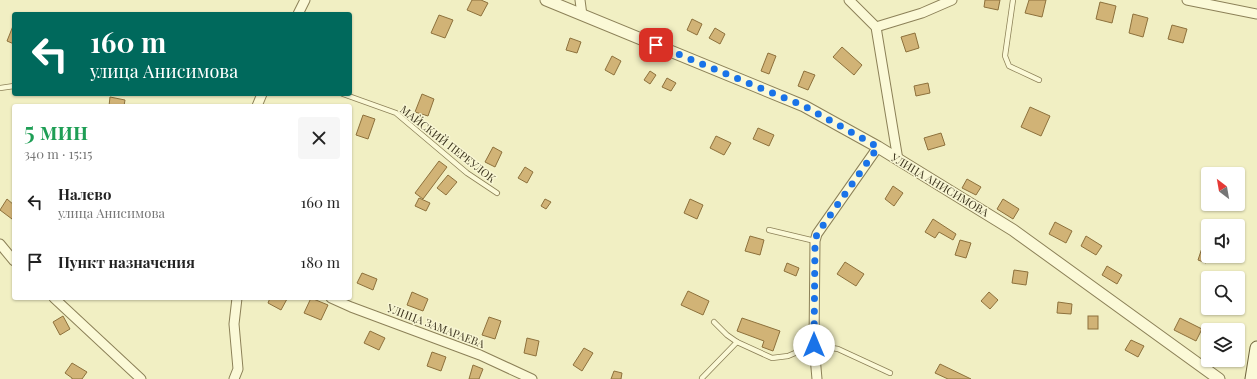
<!DOCTYPE html>
<html lang="ru">
<meta charset="utf-8">
<style>
:root{--surface:#fff;--page:#f6f6f6;--text:#222;--muted:#767676}
body{margin:0;font-family:"Playfair Display",serif;background:var(--page);color:var(--text);height:100vh;display:flex;flex-direction:column;font-size:15px;white-space:nowrap}
*{box-sizing:border-box;margin:0}
p{font-size:13px;color:var(--muted)}
.icon{flex:none;width:22px;height:22px;fill:none;stroke:currentColor;stroke-width:2;stroke-linecap:round;stroke-linejoin:round}
.map{position:relative;flex:1;overflow:hidden}
.side{position:absolute;left:12px;top:104px;width:340px;height:196px;display:flex;flex-direction:column;background:var(--surface);border-radius:4px;box-shadow:0 1px 3px #0004}
.side>*{flex:none}
.top-card{position:absolute;left:12px;top:12px;width:340px;height:84px;border-radius:4px;box-shadow:0 1px 3px #0004;background:#00695c;color:#fff;overflow:hidden}
.needle{width:26px;rotate:329deg}
.buttons{position:absolute;left:1201px;top:167px;display:grid;gap:8px}
.buttons a{display:grid;place-items:center;width:44px;height:44px;border-radius:4px;background:var(--surface);box-shadow:0 1px 3px #0004;font-size:20px}
.pin{position:absolute;display:grid;place-items:center;width:34px;height:34px;color:#fff;margin:-17px;border-radius:8px;box-shadow:0 2px 6px #0006}
.me{position:absolute;width:44px;margin:-22px;rotate:0deg;stroke-linejoin:round;filter:drop-shadow(0 0 3px #0008)}
.turn{display:flex;align-items:center;gap:14px;height:84px;padding:0 12px;font-size:18px}
.turn .icon{width:52px;height:52px;stroke-width:2.5}
.turn b{display:block;font-size:28px;line-height:34px}
.round{display:grid;place-items:center;flex:none;width:42px;height:42px;border-radius:4px;background:var(--page)}
.headline{display:flex;align-items:center;justify-content:space-between;height:68px;padding:0 12px}
h1{font-size:24px;font-weight:600;line-height:30px;color:#1e9e55}
ul{padding:0;list-style:none}
li{display:flex;align-items:center;gap:12px;height:60px;padding:0 12px}
li div{flex:1}
li b{display:block;font-size:15px}
li em{font-style:normal}
.map>svg:first-child{display:block}
</style>
<div class="map">
<svg width="1257" height="379" viewBox="0 0 1257 379">
<rect width="100%" height="100%" fill="#f1efc3"/>
<g fill="#d1b376" stroke="#8d713c">
<path d="M472 0H481L488 3 481 16 467 10Z"/>
<path d="M985 0H1000L998 10 984 7Z"/>
<path d="M1029 0H1046L1042 17 1025 13Z"/>
<path d="M1100 2 1116 6 1112 23 1096 19Z"/>
<path d="M1133 14 1148 18 1143 37 1129 33Z"/>
<path d="M439 15 453 20 445 38 431 33Z"/>
<path d="M692 19 702 24 697 35 687 30Z"/>
<path d="M1172 25 1187 29 1183 43 1168 39Z"/>
<path d="M13 26H14V44L7 41Z"/>
<path d="M715 28 725 34 720 44 709 38Z"/>
<path d="M915 33 919 48 906 52 901 37Z"/>
<path d="M570 38 581 42 577 53 566 50Z"/>
<path d="M842 47 862 65 854 75 833 57Z"/>
<path d="M768 53 776 56 769 74 761 71Z"/>
<path d="M612 56 621 61 614 75 605 70Z"/>
<path d="M650 71 656 75 650 84 644 80Z"/>
<path d="M804 71 815 75 808 90 798 86Z"/>
<path d="M667 78 676 83 671 91 662 87Z"/>
<path d="M928 83 930 93 916 96 914 86Z"/>
<path d="M422 94 434 99 428 116 415 112Z"/>
<path d="M110 97 125 100 124 106H109Z"/>
<path d="M1030 107 1050 116 1041 136 1021 127Z"/>
<path d="M363 115 375 119 368 139 356 135Z"/>
<path d="M758 128 774 135 769 146 753 139Z"/>
<path d="M941 133 945 145 928 150 924 138Z"/>
<path d="M716 136 731 143 724 155 710 148Z"/>
<path d="M493 147 502 152 495 167 485 162Z"/>
<path d="M439 161 447 167 423 199 415 193Z"/>
<path d="M525 167 533 172 527 183 518 178Z"/>
<path d="M448 175 457 182 446 195 437 188Z"/>
<path d="M967 179 981 187 976 195 962 188Z"/>
<path d="M893 186 903 193 894 206 885 199Z"/>
<path d="M419 198 430 203 426 211 415 206Z"/>
<path d="M7 199 14 205V216L12 219 0 210Z"/>
<path d="M545 199 551 202 546 209 541 206Z"/>
<path d="M690 199 703 205 697 219 684 213Z"/>
<path d="M1003 199 1019 209 1013 219 997 209Z"/>
<path d="M933 219 956 234 953 240 939 232 935 238 925 232Z"/>
<path d="M1055 222 1072 231 1066 243 1049 234Z"/>
<path d="M750 236 764 240 760 255 745 251Z"/>
<path d="M1086 236 1102 246 1096 255 1081 246Z"/>
<path d="M960 240 971 243 966 258 955 255Z"/>
<path d="M1203 245 1208 247V256L1206 263 1198 260Z"/>
<path d="M845 262 864 274 856 286 837 274Z"/>
<path d="M787 263 799 268 796 276 784 271Z"/>
<path d="M1107 266 1122 275 1117 284 1102 275Z"/>
<path d="M1014 270 1028 272 1026 285 1012 283Z"/>
<path d="M362 273 377 279 373 290 357 283Z"/>
<path d="M688 291 709 301 703 315 681 305Z"/>
<path d="M412 292 428 299 423 311 407 305Z"/>
<path d="M989 292 998 300 990 309 981 301Z"/>
<path d="M270 298H284L287 299 281 310 268 303Z"/>
<path d="M311 298 328 305 321 320 304 313Z"/>
<path d="M1058 302 1072 304 1071 314 1057 313Z"/>
<path d="M63 316 70 329 60 335 53 322Z"/>
<rect x="1088" y="316" width="10" height="13"/>
<path d="M489 317 501 321 495 339 482 335Z"/>
<path d="M742 318 780 331 773 351 762 347 764 341 737 331Z"/>
<path d="M1180 318 1202 329 1196 341 1174 330Z"/>
<path d="M370 331 385 338 379 350 364 343Z"/>
<path d="M527 338 539 341 536 356 524 353Z"/>
<path d="M1131 340 1144 346 1138 357 1125 350Z"/>
<path d="M584 348 593 353 582 371 573 365Z"/>
<path d="M432 352 446 357 441 371 427 366Z"/>
<path d="M72 363 87 372 82 379H72V378L65 373Z"/>
<path d="M940 364 971 379H948L935 373Z"/>
<path d="M473 365 483 369 479 379H469Z"/>
<path d="M614 371 622 373 621 379H611Z"/>
</g>
<g fill="none" stroke-linecap="round" stroke-linejoin="round">
<defs>
<g id="service">
<path d="M1013 0 1005 56 1009 66 1039 80"/>
<path d="M0 88 14 86"/>
<path d="M343 94 396 113 467 173 497 193"/>
<path d="M769 230 815 241"/>
<path d="M714 322 727 335 737 342 772 358 788 356 814 345 838 349 890 373"/>
<path d="M702 378 737 342"/>
</g>
<g id="minor">
<path d="M580 0 582 15"/>
<path d="M849 0 876 27 898 160"/>
<path d="M1187 0 1257 14"/>
<path d="M298 14 305 0"/>
<path d="M876 27 922 13 952 0"/>
<path d="M257 106 262 94"/>
<path d="M0 244 14 261"/>
<path d="M54 298 141 379"/>
<path d="M331 298 351 307 480 355 532 379"/>
<path d="M234 379 238 369 234 324 237 298"/>
<path d="M817 379 814 345 815 241 817 234 878 147"/>
</g>
<path id="tertiary" d="M546 0 804 106 878 147 1013 230 1219 379"/>
<path id="secondary" d="M1252 379 1257 348"/>
</defs>
<use href="#service" stroke="#8c8158" stroke-width="6"/>
<use href="#minor" stroke="#8c8158" stroke-width="11"/>
<use href="#tertiary" stroke="#8c8158" stroke-width="13"/>
<use href="#secondary" stroke="#6e623b" stroke-width="15"/>
<use href="#service" stroke="#fbf9d7" stroke-width="4.5"/>
<use href="#minor" stroke="#fbf9d7" stroke-width="9"/>
<use href="#tertiary" stroke="#fbf9d7" stroke-width="11"/>
<use href="#secondary" stroke="#fbf9d7" stroke-width="13"/>
</g>
<g fill="none" stroke-linecap="round" stroke-linejoin="round">
<path stroke="#1a73e8" stroke-width="7" stroke-dasharray="0 12.6" d="M656 45 804 106 878 147 817 234 815 241 814 345"/>
</g>
<g text-anchor="middle" stroke-width="3" stroke-linejoin="round" paint-order="stroke">
<g font-size="11" fill="#3b331d" stroke="#f8f6d3">
<text transform="translate(448 144) rotate(38)" y="4">МАЙСКИЙ ПЕРЕУЛОК</text>
<text transform="translate(940 185) rotate(31)" y="4">УЛИЦА АНИСИМОВА</text>
<text transform="translate(436 326) rotate(21)" y="4">УЛИЦА ЗАМАРАЕВА</text>
</g>
</g>
</svg>
<div class="buttons">
<a><svg class="needle" viewBox="-14 -14 28 28"><path d="M0-13l5 13h-10z" fill="#e53935"/><path d="M0 13l5-13h-10z" fill="#767676"/></svg></a>
<a><svg class="icon" aria-label="sound" viewBox="0 0 24 24"><path d="M4 9h4l5-4v14l-5-4H4zM17 9q2 3 0 6"/></svg></a>
<a><svg class="icon" aria-label="search" viewBox="0 0 24 24"><circle cx="10" cy="10" r="6"/><path d="M15 15l6 6"/></svg></a>
<a><svg class="icon" aria-label="layers" viewBox="0 0 24 24"><path d="M12 4l9 5-9 5-9-5zM3 14l9 5 9-5"/></svg></a>
</div>
<div class="pin" style="left:656px;top:45px;background:#d93025"><svg class="icon" aria-label="arrive" viewBox="0 0 24 24"><path d="M6 21V4h12l-3 4 3 4H6"/></svg></div>
<svg class="me" style="left:814px;top:345px" viewBox="-20 -20 40 40"><circle r="19" fill="#fff"/><path d="M0-13L10 11 0 6-10 11z" fill="#1a73e8"/></svg>
<div class="top-card">
<div class="turn"><svg class="icon" aria-label="left" viewBox="0 0 24 24"><path d="M17 20v-9H6M10 6l-5 5 5 5"/></svg><div><b>160 m</b>улица Анисимова</div></div>
</div>
<section class="side">
<div class="headline"><div><h1>5 мин</h1><p>340 m · 15:15</p></div><a class="round"><svg class="icon" aria-label="close" viewBox="0 0 24 24"><path d="M6 6l12 12M18 6L6 18"/></svg></a></div>
<ul>
<li><svg class="icon" aria-label="left" viewBox="0 0 24 24"><path d="M17 20v-9H6M10 6l-5 5 5 5"/></svg><div><b>Налево</b><p>улица Анисимова</p></div><em>160 m</em></li>
<li><svg class="icon" aria-label="arrive" viewBox="0 0 24 24"><path d="M6 21V4h12l-3 4 3 4H6"/></svg><div><b>Пункт назначения</b></div><em>180 m</em></li>
</ul>
</section>
</div>
